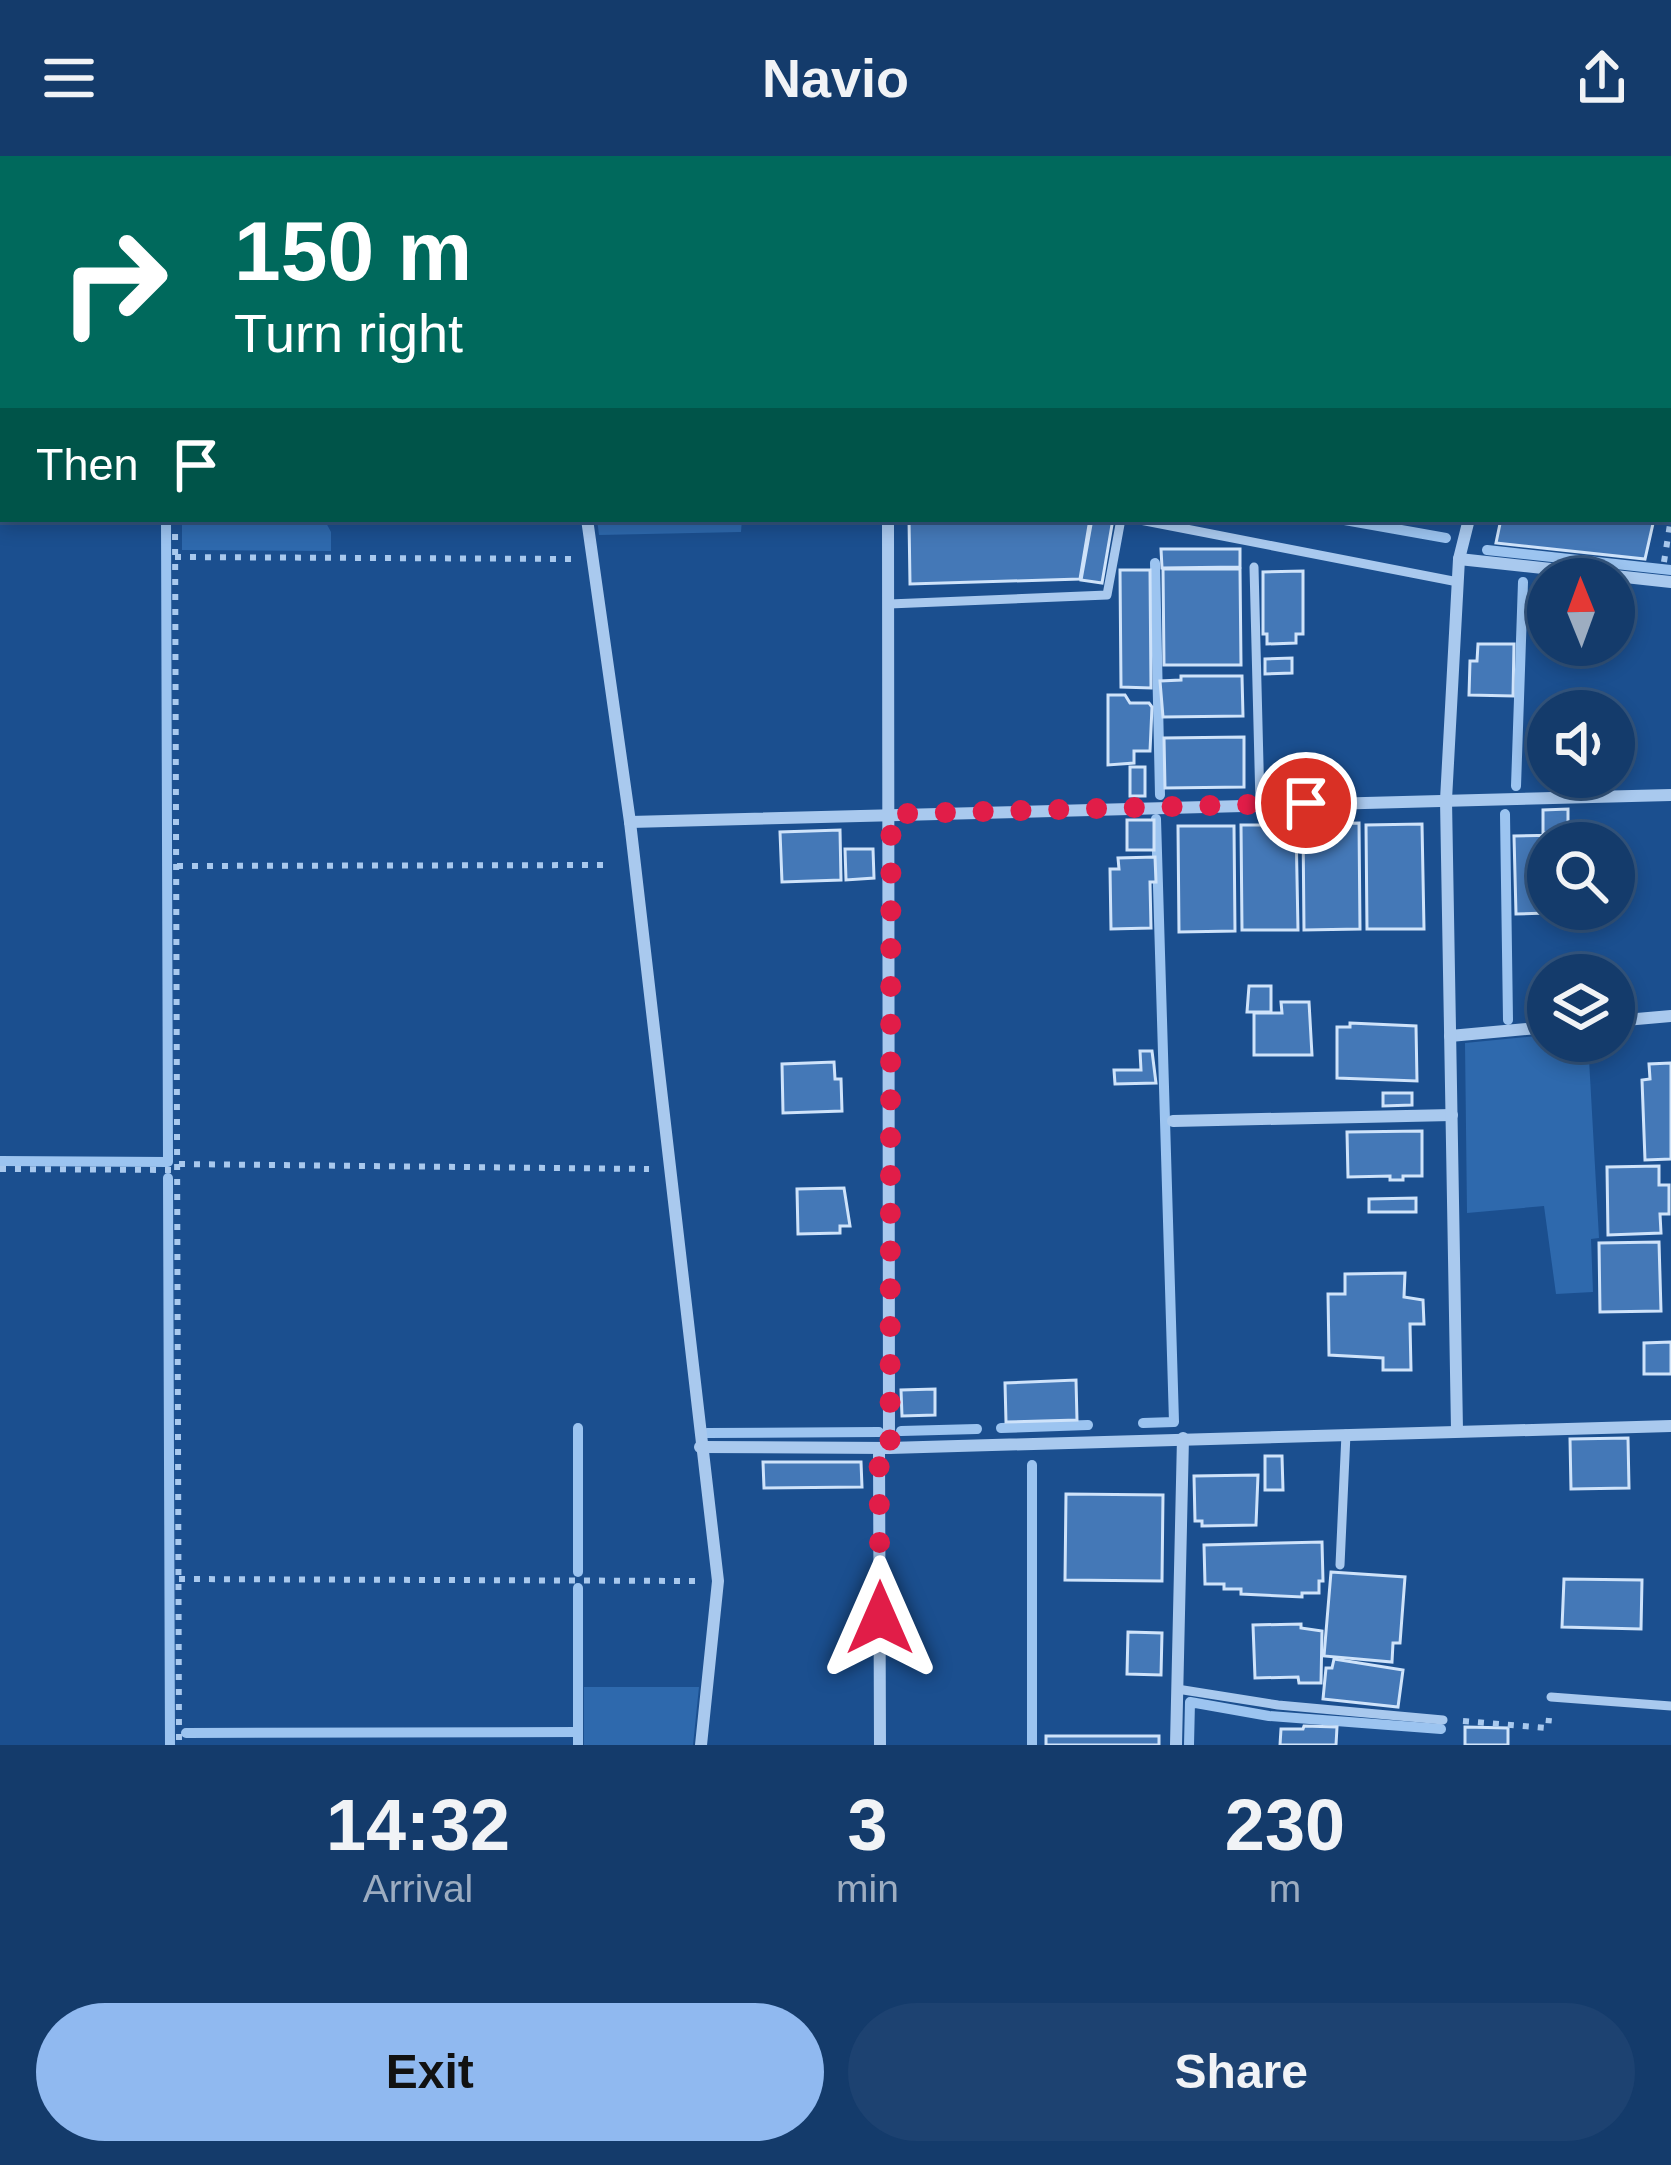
<!DOCTYPE html>
<style>
:root{--surface:#143b6b;--page:#1d4271;--text:#f1f3f6;--muted:#9dadc1;--line:#33557e;--accent:#90b9f0}
body{margin:0;font-family:Arial,sans-serif;background:var(--page);color:var(--text);height:100vh;display:flex;flex-direction:column;font-size:45px;white-space:nowrap}
*{box-sizing:border-box;margin:0}
p{font-size:39px;color:var(--muted)}
.icon{flex:none;width:66px;height:66px;fill:none;stroke:currentColor;stroke-width:2;stroke-linecap:round;stroke-linejoin:round}
.map{position:relative;height:1589px;overflow:hidden}
.sheet{display:flex;flex-direction:column;background:var(--surface);flex:1}
.sheet>*{flex:none}
.hud{position:absolute;left:0px;top:0px;width:1671px;height:366px;box-shadow:0 6px 18px #0003,0 0 0 3px var(--line);background:#00695c;color:#fff;overflow:hidden}
.needle{width:78px;rotate:359deg}
.controls{position:absolute;left:1527px;top:402px;display:grid;gap:24px}
.controls a{display:grid;place-items:center;width:108px;height:108px;border-radius:50%;background:var(--surface);box-shadow:0 6px 18px #0003,0 0 0 3px var(--line);font-size:60px}
.pin{position:absolute;display:grid;place-items:center;width:102px;height:102px;color:#fff;margin:-51px;border:6px solid #fff;border-radius:50%;box-shadow:0 3px 12px #0007}
.me{position:absolute;width:132px;margin:-66px;rotate:0deg;stroke-linejoin:round;filter:drop-shadow(0 0 9px #0008)}
.turn{display:flex;align-items:center;gap:42px;height:252px;padding:0 36px;font-size:54px}
.turn .icon{width:156px;height:156px;stroke-width:2.5}
.turn b{display:block;font-size:84px;line-height:102px}
.then{display:flex;align-items:center;height:114px;padding:0 36px;background:#0003;gap:24px;font-size:45px}
.eta{display:flex;justify-content:space-evenly;align-items:center;height:204px;text-align:center}
.eta b{font-size:72px;font-weight:800;line-height:84px}
.button{display:flex;gap:24px;margin-top:auto;padding:24px 36px}
.button a{flex:1;height:138px;border-radius:72px;background:var(--accent);color:#111;font-size:48px;font-weight:800;line-height:138px;text-align:center}
.button a+a{background:var(--page);color:var(--text)}
header{display:flex;justify-content:space-between;align-items:center;height:156px;padding:0 36px;background:var(--surface);font-size:54px;font-weight:800}
.map>svg:first-child{display:block}
</style>
<header><svg class="icon" aria-label="menu" viewBox="0 0 24 24"><path d="M4 6h16M4 12h16M4 18h16"/></svg>Navio<svg class="icon" aria-label="share" viewBox="0 0 24 24"><path d="M12 15V3M7 8l5-5 5 5M5 13v7h14v-7"/></svg></header>
<div class="map">
<svg width="1671" height="1589" viewBox="0 0 1671 1589">
<rect width="100%" height="100%" fill="#1b4f8f"/>
<g fill="#2e69ad">
<path d="M182 363H324L331 376V395L182 394Z"/>
<path d="M597 363H742L741 376 599 379Z"/>
<path d="M1548 879V885H1588L1599 1082 1591 1083 1593 1136 1556 1138 1544 1050 1467 1057 1465 887Z"/>
<path d="M584 1531H699L693 1589H584Z"/>
</g>
<g fill="none" stroke-linecap="round" stroke-linejoin="round">
<g stroke="#9cc4f0" stroke-width="10">
<path d="M165 3V0"/>
<path d="M1248 3 1249 0"/>
<path d="M1339 363 1446 382"/>
<path d="M1487 394 1671 414"/>
<path d="M1155 407 1160 639"/>
<path d="M1516 630 1523 426"/>
<path d="M1505 658 1508 864"/>
<path d="M0 1005 168 1006 166 363"/>
<path d="M168 1022 170 1589"/>
<path d="M1143 1267 1174 1266 1156 663"/>
<path d="M1001 1272 1088 1269"/>
<path d="M901 1275 977 1273"/>
<path d="M707 1277 879 1276"/>
<path d="M1032 1309V1589"/>
<path d="M578 1416V1272"/>
<path d="M186 1577 578 1576"/>
<path d="M578 1589V1432"/>
<path d="M1189 1589 1190 1546 1269 1560 1441 1573"/>
</g>
</g>
<g fill="#4478b7" stroke="#cfe3fa" stroke-width="3">
<path d="M1600 0H1671V197L1668 3H1599Z"/>
<path d="M909 363H1090L1080 423 910 428Z"/>
<path d="M1092 363H1113L1102 427 1081 424Z"/>
<path d="M1501 363H1654L1645 403 1496 387Z"/>
<path d="M1161 393H1240V411L1162 412Z"/>
<path d="M1163 413H1240L1241 509H1164Z"/>
<path d="M1120 414H1150L1151 532 1121 531Z"/>
<path d="M1303 415V478H1296V487L1267 488V478H1263V416Z"/>
<path d="M1478 488H1514L1513 540 1469 539 1470 505H1477Z"/>
<path d="M1292 502V517L1265 518V503Z"/>
<path d="M1181 520H1242L1243 560 1163 561 1160 525 1181 524Z"/>
<path d="M1108 539H1125L1130 547H1149L1152 551 1150 595H1134V607L1108 609Z"/>
<path d="M1244 581V631L1165 632 1164 582Z"/>
<rect x="1130" y="611" width="15" height="29"/>
<path d="M1568 653V677H1543V654Z"/>
<rect x="1127" y="664" width="27" height="30"/>
<path d="M1359 667 1360 773 1304 774 1303 668Z"/>
<path d="M1422 668 1424 773H1367L1366 669Z"/>
<path d="M1241 669H1296L1298 774H1242Z"/>
<path d="M1178 670H1234L1235 775 1179 776Z"/>
<path d="M840 674 841 724 782 726 780 676Z"/>
<path d="M1566 679V687H1548L1547 757 1516 758 1514 680Z"/>
<path d="M845 693H873L874 722 846 724Z"/>
<path d="M1155 701 1156 726H1150L1151 772 1111 773 1110 713H1119L1118 702Z"/>
<path d="M1249 830H1271V856H1247Z"/>
<path d="M1281 846H1309L1312 899H1254V857H1282Z"/>
<path d="M1350 867 1416 870 1417 925 1337 922V871H1350Z"/>
<path d="M1140 895H1152L1156 927 1115 928 1114 914H1141Z"/>
<path d="M834 906 835 923H841L842 955 783 957 782 908Z"/>
<path d="M1671 907V1003L1645 1004 1642 924 1650 923 1649 908Z"/>
<path d="M1383 937H1412V949L1383 950Z"/>
<path d="M1422 975V1020H1403V1024H1390V1020L1348 1021 1347 976Z"/>
<path d="M1659 1010V1029H1669V1058H1660L1661 1077 1608 1079 1607 1011Z"/>
<path d="M844 1032 850 1070H840V1077L798 1078 797 1033Z"/>
<path d="M1416 1042V1056H1369V1043Z"/>
<path d="M1659 1086 1661 1155 1600 1156 1599 1087Z"/>
<path d="M1405 1117 1404 1141 1423 1144 1424 1168H1410L1411 1214H1383V1202L1329 1199 1328 1138H1345V1118Z"/>
<path d="M1671 1186V1218H1644V1187Z"/>
<path d="M1076 1224 1077 1264 1006 1266 1005 1227Z"/>
<path d="M935 1233V1259L902 1260 901 1234Z"/>
<path d="M1628 1282 1629 1332 1571 1333 1570 1283Z"/>
<path d="M1265 1300H1282L1283 1334H1265Z"/>
<path d="M763 1306H861L862 1331 764 1332Z"/>
<path d="M1258 1319 1256 1369 1202 1370V1365H1195L1194 1320Z"/>
<path d="M1066 1338 1163 1339 1162 1425 1065 1424Z"/>
<path d="M1322 1386 1323 1425H1319V1437H1302V1441L1241 1438V1433H1224V1428H1205L1204 1389Z"/>
<path d="M1331 1416 1405 1421 1400 1487H1393L1392 1506 1324 1500Z"/>
<path d="M1564 1423 1642 1424 1641 1473 1562 1471Z"/>
<path d="M1301 1468V1472L1322 1475 1321 1527H1299L1298 1521 1255 1522 1253 1469Z"/>
<path d="M1128 1476 1162 1477 1161 1519 1127 1518Z"/>
<path d="M1334 1503 1403 1514 1398 1551 1323 1543 1326 1512H1332Z"/>
<path d="M1304 1570 1337 1571 1336 1589H1280L1281 1573H1303Z"/>
<path d="M1465 1571 1508 1572V1589H1465Z"/>
<rect x="1046" y="1580" width="113" height="9"/>
</g>
<g fill="none" stroke-linecap="round" stroke-linejoin="round">
<g stroke="#a9c9ee" stroke-width="6" stroke-dasharray="6 9" stroke-linecap="butt">
<path d="M175 363 179 1589"/>
<path d="M175 401 573 403"/>
<path d="M1664 406 1671 362"/>
<path d="M177 710 611 709"/>
<path d="M179 1008 649 1013"/>
<path d="M0 1013 178 1014"/>
<path d="M179 1423 697 1425"/>
<path d="M1463 1565 1548 1572 1549 1562"/>
</g>
<g stroke="#a9c9ee" stroke-width="9">
<path d="M1135 363 1458 426"/>
<path d="M1254 411 1260 648"/>
<path d="M889 448 1107 439 1121 363"/>
<path d="M1340 1409 1346 1278"/>
<path d="M1177 1533 1278 1549 1443 1564"/>
<path d="M1551 1541 1671 1550"/>
</g>
<g stroke="#a9c9ee" stroke-width="12">
<path d="M181 3V0"/>
<path d="M580 3V0"/>
<path d="M937 3 938 0"/>
<path d="M1565 3 1566 0"/>
<path d="M0 15H3"/>
<path d="M587 363 630 666 718 1425 701 1589"/>
<path d="M888 363 889 1292"/>
<path d="M1459 403 1671 426"/>
<path d="M630 666 1671 639"/>
<path d="M1614 865 1671 860"/>
<path d="M1450 880 1548 871"/>
<path d="M1173 965 1452 959"/>
<path d="M1457 1274 1446 644 1459 403 1469 363"/>
<path d="M700 1291 889 1292 1671 1270"/>
<path d="M879 1292 880 1589"/>
<path d="M1176 1589 1183 1282"/>
</g>
</g>
<g fill="none" stroke-linecap="round" stroke-linejoin="round">
<path stroke="#e11d48" stroke-width="21" stroke-dasharray="0 37.8" d="M880 1462 879 1292H890L891 658 1306 647"/>
</g>
</svg>
<div class="controls">
<a><svg class="needle" viewBox="-14 -14 28 28"><path d="M0-13l5 13h-10z" fill="#e53935"/><path d="M0 13l5-13h-10z" fill="#9dadc1"/></svg></a>
<a><svg class="icon" aria-label="sound" viewBox="0 0 24 24"><path d="M4 9h4l5-4v14l-5-4H4zM17 9q2 3 0 6"/></svg></a>
<a><svg class="icon" aria-label="search" viewBox="0 0 24 24"><circle cx="10" cy="10" r="6"/><path d="M15 15l6 6"/></svg></a>
<a><svg class="icon" aria-label="layers" viewBox="0 0 24 24"><path d="M12 4l9 5-9 5-9-5zM3 14l9 5 9-5"/></svg></a>
</div>
<div class="pin" style="left:1306px;top:647px;background:#d93025"><svg class="icon" aria-label="arrive" viewBox="0 0 24 24"><path d="M6 21V4h12l-3 4 3 4H6"/></svg></div>
<svg class="me" style="left:880px;top:1462px" viewBox="-20 -20 40 40"><path d="M0-17L14 15 0 8-14 15z" fill="#e11d48" stroke="#fff" stroke-width="4"/></svg>
<div class="hud">
<div class="turn"><svg class="icon" aria-label="right" viewBox="0 0 24 24"><path d="M7 20v-9h11M14 6l5 5-5 5"/></svg><div><b>150 m</b>Turn right</div></div>
<div class="then">Then<svg class="icon" aria-label="arrive" viewBox="0 0 24 24"><path d="M6 21V4h12l-3 4 3 4H6"/></svg></div>
</div>
</div>
<section class="sheet">
<div class="eta">
<div><b>14:32</b><p>Arrival</p></div>
<div><b>3</b><p>min</p></div>
<div><b>230</b><p>m</p></div>
</div>
<div class="button"><a>Exit</a><a>Share</a></div>
</section>
